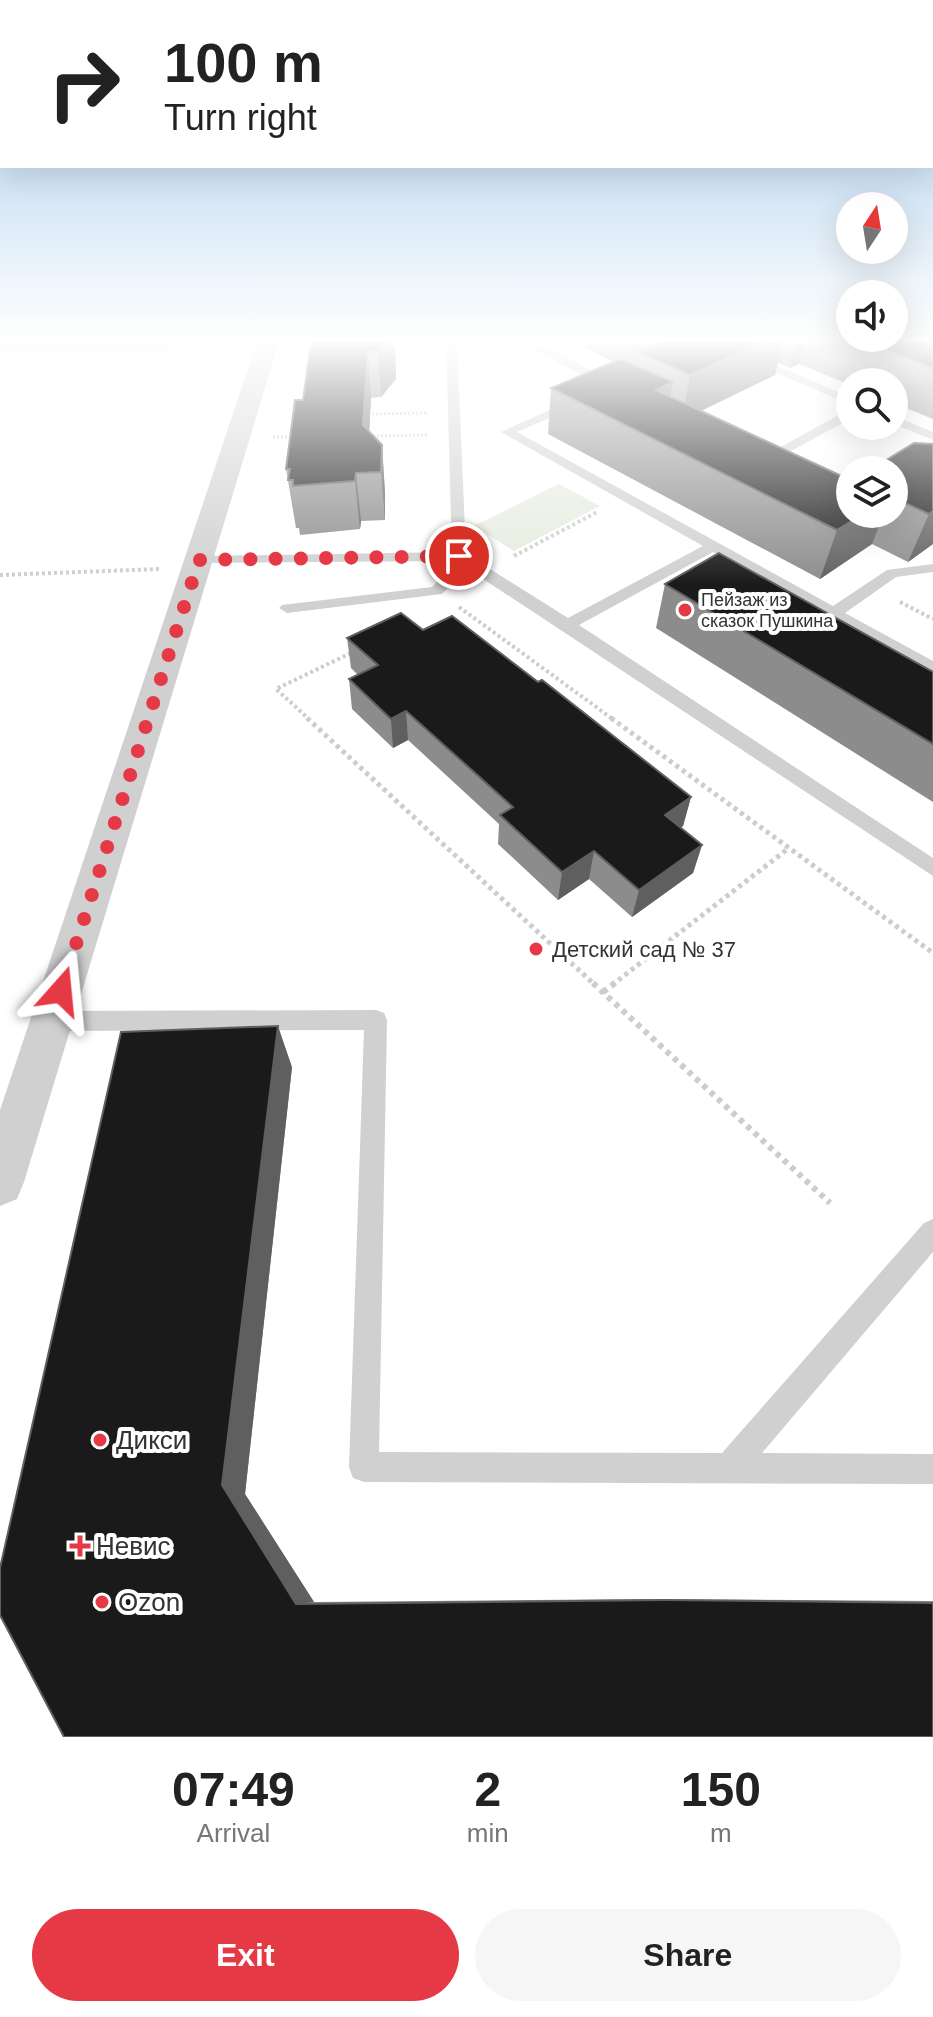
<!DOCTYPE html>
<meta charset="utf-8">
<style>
:root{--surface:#fff;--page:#f6f6f6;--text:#222;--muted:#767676;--accent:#e63946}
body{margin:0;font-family:Arial,sans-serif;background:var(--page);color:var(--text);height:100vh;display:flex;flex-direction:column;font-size:30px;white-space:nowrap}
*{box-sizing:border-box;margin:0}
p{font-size:26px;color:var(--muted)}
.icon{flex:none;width:44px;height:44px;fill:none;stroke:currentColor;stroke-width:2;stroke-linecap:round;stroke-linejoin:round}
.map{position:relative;height:1737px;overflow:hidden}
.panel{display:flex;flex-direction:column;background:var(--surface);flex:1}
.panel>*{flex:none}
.hud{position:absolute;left:0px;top:0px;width:934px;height:168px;box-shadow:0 8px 32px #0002;background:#fff;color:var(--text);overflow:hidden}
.needle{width:52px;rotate:12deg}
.fabs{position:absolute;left:836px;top:192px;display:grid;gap:16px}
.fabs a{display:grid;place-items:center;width:72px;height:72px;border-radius:50%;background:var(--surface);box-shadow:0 8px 32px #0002;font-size:40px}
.pin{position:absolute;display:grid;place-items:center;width:68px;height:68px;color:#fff;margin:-34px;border:4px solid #fff;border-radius:50%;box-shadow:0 2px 8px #0007}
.me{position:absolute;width:88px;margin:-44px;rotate:18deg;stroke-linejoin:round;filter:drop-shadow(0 0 6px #0008)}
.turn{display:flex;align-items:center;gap:28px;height:168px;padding:0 32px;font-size:36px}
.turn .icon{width:104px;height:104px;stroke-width:2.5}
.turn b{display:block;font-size:56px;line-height:68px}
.eta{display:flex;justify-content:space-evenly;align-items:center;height:136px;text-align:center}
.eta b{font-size:48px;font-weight:800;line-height:56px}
.action{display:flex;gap:16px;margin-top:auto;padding:16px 32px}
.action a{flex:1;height:92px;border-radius:48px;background:var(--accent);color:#fff;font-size:32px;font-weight:800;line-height:92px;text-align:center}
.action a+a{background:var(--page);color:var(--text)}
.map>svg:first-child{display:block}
</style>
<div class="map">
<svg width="933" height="1737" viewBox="0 0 933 1737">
<rect width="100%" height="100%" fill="#fff"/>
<path fill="#e6ecdf" d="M559 484 600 506 514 551 474 526Z"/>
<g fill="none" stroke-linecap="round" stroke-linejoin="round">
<g stroke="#cdcdcd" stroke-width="3" stroke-dasharray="2 2" stroke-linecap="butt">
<path d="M364 414 426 413"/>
<path d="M369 436 427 435"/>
<path d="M273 437H295"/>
</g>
<g stroke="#cdcdcd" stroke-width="4" stroke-dasharray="3 3" stroke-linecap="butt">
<path d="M514 556 597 512"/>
<path d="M0 575 159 569"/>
<path d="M900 602 933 619"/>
<path d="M459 607 614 720"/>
<path d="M310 720 276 689 355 651"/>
</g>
<g stroke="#cdcdcd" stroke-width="5" stroke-dasharray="4 4" stroke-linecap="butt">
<path d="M307 718 595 985"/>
<path d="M611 718 933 953"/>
<path d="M612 985 789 848"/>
</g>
<g stroke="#cdcdcd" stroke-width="6" stroke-dasharray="5 5" stroke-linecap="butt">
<path d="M593 983 830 1203"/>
<path d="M603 992 615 983"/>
</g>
<g fill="#d0d0d0" fill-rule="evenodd">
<path d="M446 342H457L466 554 568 618 703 546 501 432 574 399 580 403 578 406 517 432 833 606 887 570 933 564V572L896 577 845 613 933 661V673L713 552 579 625 933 858V876L462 565 456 580 442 594 287 613 279 608 282 605 432 587 441 578 450 561 194 563 192 560 199 556 452 552Z"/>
<path d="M519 342C544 342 596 369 613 389L603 392 592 380Z"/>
<path d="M707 342H722L850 397V405Z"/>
<path d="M844 412H850V419L767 464 755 461Z"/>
<path d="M894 416 933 432V440L894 424Z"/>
<path d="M376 1010 384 1013 387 1020 379 1452 722 1453 924 1223 933 1219V1252L762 1453 933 1454V1484L364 1482 353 1478 349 1467 364 1030 52 1031 44 1028 41 1021 44 1014 52 1011Z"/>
</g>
<path fill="#d0d0d0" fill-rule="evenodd" d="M0 342H279L24 1182 17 1199 0 1206V1110L255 348 0 352Z"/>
</g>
<g fill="#8c8c8c">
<path d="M311 342H395L396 379 381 397 371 398 369 432 382 445 385 493V520L361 521 360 529 300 535 299 528H296L286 469 303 400Z"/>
<path d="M573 342H933V419L894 403V382H850V385L799 364 790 368 778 363 775 375 701 411 850 514H894V470L933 444V544L908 562 872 544 820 579 548 434 551 388 614 362Z"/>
<path d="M665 584 933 672V802L656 628Z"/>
<path d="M423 630 538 682 691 797 683 826 681 828 702 845 693 873 632 917 589 879 558 900 498 844 499 824 408 740 393 748 352 709 349 679 358 675 351 668 347 638Z"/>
<path d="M292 1067 245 1494 314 1602 645 1599 933 1601V1737H64Z"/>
</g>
<g fill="#5f5f5f">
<path d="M387 342H395L396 379 381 397 378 352Z"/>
<path d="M763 342H783L775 375 682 420 690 375Z"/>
<path d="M797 342H805L799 364 790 368Z"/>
<path d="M368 352 371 398 367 472 363 425Z"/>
<path d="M673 382 665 428 656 390Z"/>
<path d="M382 445 385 493V520L381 472Z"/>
<path d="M356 473 361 521 360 529 355 481Z"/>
<path d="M933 511V544L908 562 929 514Z"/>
<path d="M863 514H884L872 544 820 579 837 530Z"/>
<path d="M406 711 408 740 393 748 391 719Z"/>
<path d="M691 797 683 826 658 843 665 815Z"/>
<path d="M702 845 693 873 632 917 639 890Z"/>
<path d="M594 851 589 879 558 900 562 872Z"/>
<path d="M278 1026 292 1067 245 1494 314 1602 296 1604 222 1485Z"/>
</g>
<g fill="#1a1a1a" stroke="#5f5f5f" stroke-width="2">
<path d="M311 342H387L378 352H368L363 425 382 445 381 472 356 473 355 481 293 486V480H288L290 469H286L295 400H303Z"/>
<path d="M662 342H763L690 375 638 352Z"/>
<path d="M867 342H933V368Z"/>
<path d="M620 359 673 382 656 390 850 480V514H863L837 530 551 388Z"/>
<path d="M914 443 933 444V511L929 514 894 498V470H870Z"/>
<path d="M719 553 933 672V744L665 584Z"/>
<path d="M401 613 423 630 452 616 538 682 542 680 691 797 665 815 702 845 639 890 594 851 562 872 500 815 513 807 406 711 391 719 349 679 378 665 347 638Z"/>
<path d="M278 1026 222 1485 296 1604 665 1600 933 1603V1737H64L0 1615V1568L121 1032Z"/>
</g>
<linearGradient id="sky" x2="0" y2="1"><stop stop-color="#9ec6ea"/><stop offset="0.58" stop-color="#fff"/><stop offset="1" stop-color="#fff" stop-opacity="0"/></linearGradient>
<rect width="933" height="585" fill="url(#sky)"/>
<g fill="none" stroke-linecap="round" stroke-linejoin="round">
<path stroke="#e63946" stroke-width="14" stroke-dasharray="0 25.2" d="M61 991 199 560 459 556"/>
</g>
<g fill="#e63946" stroke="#fff" stroke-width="3">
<circle cx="685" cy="610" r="8"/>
<circle cx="536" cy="949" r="8"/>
<circle cx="100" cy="1440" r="8"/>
<path d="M76 1534h8v8h8v8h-8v8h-8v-8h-8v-8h8z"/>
<circle cx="102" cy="1602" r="8"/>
</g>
<g text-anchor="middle" stroke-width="8" stroke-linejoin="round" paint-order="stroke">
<g font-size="18" fill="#333" stroke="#fff" text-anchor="start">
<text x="701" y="606">Пейзаж из<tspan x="701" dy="21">сказок Пушкина</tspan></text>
</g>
<g font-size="22" fill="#333" stroke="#fff" text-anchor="start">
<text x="552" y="957">Детский сад № 37</text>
</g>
<g font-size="26" fill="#333" stroke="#fff" text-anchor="start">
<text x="116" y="1449">Дикси</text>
<text x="96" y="1555">Невис</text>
<text x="118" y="1611">Ozon</text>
</g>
</g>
</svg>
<div class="fabs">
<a><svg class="needle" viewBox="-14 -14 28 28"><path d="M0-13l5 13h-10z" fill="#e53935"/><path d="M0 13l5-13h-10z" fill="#767676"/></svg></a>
<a><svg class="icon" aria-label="sound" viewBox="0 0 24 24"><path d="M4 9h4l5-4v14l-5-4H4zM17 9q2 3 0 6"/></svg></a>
<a><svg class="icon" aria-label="search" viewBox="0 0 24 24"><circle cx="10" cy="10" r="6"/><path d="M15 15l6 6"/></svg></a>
<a><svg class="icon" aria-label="layers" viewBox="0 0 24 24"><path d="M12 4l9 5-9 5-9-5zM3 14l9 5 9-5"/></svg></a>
</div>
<div class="pin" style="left:459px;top:556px;background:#d93025"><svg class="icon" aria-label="arrive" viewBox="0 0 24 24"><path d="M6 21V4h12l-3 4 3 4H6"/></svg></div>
<svg class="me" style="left:61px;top:991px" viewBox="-20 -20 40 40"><path d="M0-17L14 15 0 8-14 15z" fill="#e63946" stroke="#fff" stroke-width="4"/></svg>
<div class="hud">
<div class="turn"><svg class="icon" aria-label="right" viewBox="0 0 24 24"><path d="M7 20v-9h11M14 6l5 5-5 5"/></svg><div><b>100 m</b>Turn right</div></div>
</div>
</div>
<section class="panel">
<div class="eta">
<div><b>07:49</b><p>Arrival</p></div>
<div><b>2</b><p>min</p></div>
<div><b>150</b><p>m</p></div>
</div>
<div class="action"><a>Exit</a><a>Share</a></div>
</section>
